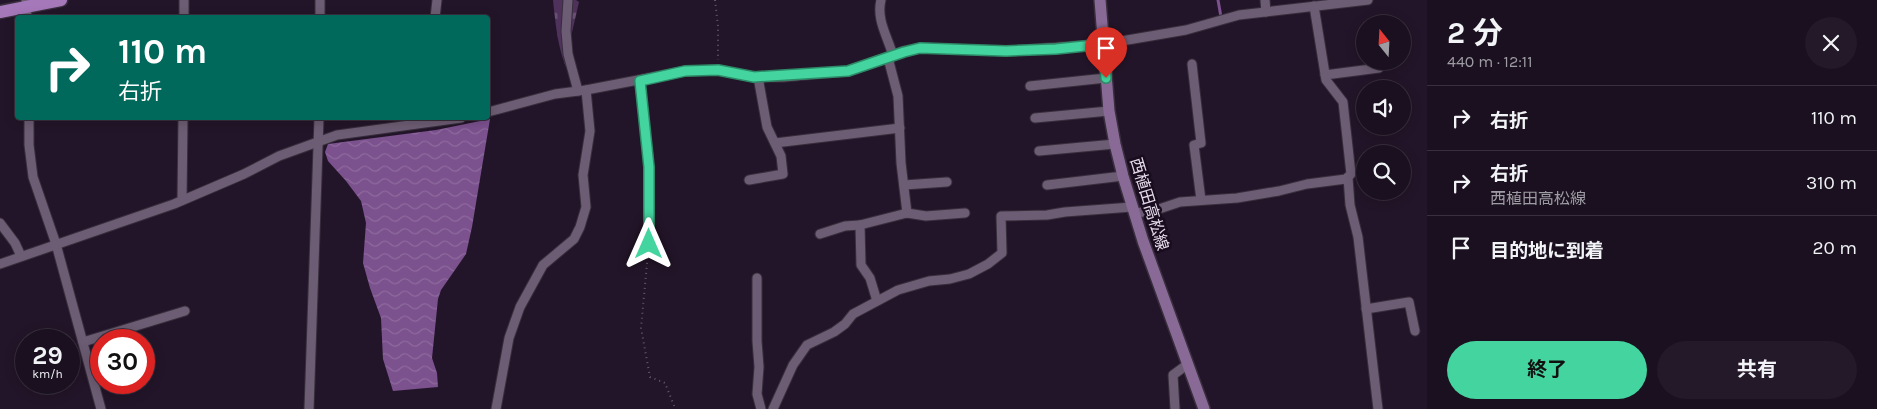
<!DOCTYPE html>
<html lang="ja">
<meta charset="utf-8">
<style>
:root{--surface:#1a101f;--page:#231928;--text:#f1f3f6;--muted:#9f9da4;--line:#38303d;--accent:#44d49f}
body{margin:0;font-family:Karla,"Noto Sans JP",sans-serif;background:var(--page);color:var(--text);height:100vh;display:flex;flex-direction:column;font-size:19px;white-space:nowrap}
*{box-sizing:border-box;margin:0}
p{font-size:16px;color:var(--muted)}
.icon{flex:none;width:28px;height:28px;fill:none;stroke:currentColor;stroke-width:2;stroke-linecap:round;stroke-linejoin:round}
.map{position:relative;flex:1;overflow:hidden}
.sheet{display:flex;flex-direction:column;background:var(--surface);width:450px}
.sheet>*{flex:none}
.top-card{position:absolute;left:15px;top:15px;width:475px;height:105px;border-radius:5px;box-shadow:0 2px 12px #0003,0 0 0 1px var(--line);background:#00695c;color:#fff;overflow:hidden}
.needle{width:32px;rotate:342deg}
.buttons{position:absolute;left:1356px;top:15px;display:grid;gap:10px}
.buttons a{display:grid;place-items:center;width:55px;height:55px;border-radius:50%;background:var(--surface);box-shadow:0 2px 12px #0003,0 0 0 1px var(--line);font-size:25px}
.speed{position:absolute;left:15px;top:329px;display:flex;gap:10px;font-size:25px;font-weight:700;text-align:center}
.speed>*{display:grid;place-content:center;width:65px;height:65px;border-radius:50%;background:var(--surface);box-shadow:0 2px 12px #0003,0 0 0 1px var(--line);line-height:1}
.speed small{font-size:12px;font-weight:400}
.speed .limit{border:8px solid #d22;background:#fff;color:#111}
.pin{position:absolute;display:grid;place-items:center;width:42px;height:42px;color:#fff;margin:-51px -21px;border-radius:50% 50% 50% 0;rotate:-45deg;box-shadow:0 0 5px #0007}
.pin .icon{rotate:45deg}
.me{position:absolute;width:55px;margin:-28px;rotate:0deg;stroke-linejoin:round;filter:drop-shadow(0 0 4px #0008)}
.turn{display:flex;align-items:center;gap:18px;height:105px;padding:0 20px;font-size:22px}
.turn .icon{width:65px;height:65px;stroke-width:2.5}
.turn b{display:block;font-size:35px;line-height:42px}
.round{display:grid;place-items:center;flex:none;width:52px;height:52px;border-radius:26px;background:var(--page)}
.overview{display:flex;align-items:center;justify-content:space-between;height:85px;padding:0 20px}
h1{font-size:30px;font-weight:700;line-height:38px}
.primary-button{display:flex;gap:10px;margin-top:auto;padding:10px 20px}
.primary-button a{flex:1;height:58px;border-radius:30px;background:var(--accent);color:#111;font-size:20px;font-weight:700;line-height:58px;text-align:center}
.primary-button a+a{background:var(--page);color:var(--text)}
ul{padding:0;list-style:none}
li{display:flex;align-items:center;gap:15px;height:65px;padding:0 20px;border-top:1px solid var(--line)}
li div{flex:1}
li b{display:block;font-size:19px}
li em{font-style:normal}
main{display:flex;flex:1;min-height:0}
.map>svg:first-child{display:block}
</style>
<main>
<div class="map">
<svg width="1427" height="409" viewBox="0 0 1427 409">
<defs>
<pattern id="cemetery-stones" width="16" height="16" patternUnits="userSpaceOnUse" patternTransform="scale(1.25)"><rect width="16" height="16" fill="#4e325b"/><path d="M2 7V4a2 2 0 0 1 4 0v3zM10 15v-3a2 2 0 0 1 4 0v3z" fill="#684f73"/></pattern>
<pattern id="water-waves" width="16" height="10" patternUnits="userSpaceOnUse" patternTransform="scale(1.25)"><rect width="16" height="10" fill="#7b518e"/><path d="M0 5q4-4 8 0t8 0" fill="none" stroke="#8e6a9e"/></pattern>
</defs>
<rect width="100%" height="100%" fill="#231529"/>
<path fill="url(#cemetery-stones)" d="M553 0H576L579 2 570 41 572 79C558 55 556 27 553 0Z"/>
<path fill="url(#water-waves)" d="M490 119 472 227 466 254 441 290 438 299 432 358 437 373 438 387 393 391 383 359 381 318 370 288 363 263 366 223 361 201 346 181 328 161 325 152 328 144 436 130Z"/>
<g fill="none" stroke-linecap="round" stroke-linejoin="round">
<path stroke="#7b518e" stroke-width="3" d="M1218 0 1221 17"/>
<defs>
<g id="minor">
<path d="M26 0 27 18"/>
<path d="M568 0 566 31 568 54 578 91"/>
<path d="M881 0C876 20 888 37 893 56"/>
<path d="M1265 0 1266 12"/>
<path d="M184 18V0"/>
<path d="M320 18V0"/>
<path d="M435 18 437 0"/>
<path d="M888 58 898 96 901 163 907 213"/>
<path d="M1192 64 1201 143 1194 145 1201 200"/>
<path d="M1325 75 1379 68"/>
<path d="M640 81 649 167V244"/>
<path d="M1030 86 1106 78"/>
<path d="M488 112 555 94 586 90 685 71 718 70 754 77H784L848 71 904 51 921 48 1006 51 1104 44 1186 30 1239 15 1368 0"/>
<path d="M29 118V145L33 177 56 244 101 409"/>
<path d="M1035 118 1109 111"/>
<path d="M775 143 900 128"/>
<path d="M1039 151 1115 144"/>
<path d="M1348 177 1350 205 1358 237 1378 409"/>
<path d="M749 180 783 174 781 156 767 127 758 77"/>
<path d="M904 185 947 182"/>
<path d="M1047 185 1123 176"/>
<path d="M182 200 183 118"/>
<path d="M1134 213 1153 211 1180 202 1237 198 1279 191 1307 184 1346 179 1351 174 1343 102 1326 80 1314 6"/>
<path d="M0 223 15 243 21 256"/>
<path d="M860 225 861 265 870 278 877 301"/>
<path d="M820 234 845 226 860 225 907 213 926 216 965 213"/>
<path d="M0 264 174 204 244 174 279 156 337 135 461 118"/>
<path d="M757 278V341L759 367 757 394 761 409"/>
<path d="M1366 309 1409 302 1415 331"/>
<path d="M83 342 185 311"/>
<path d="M309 409 319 118"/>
<path d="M496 409 509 338 520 307 543 265 574 239 580 227 586 207 583 175 590 131 586 90"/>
<path d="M773 409 793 365 807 345 834 332 845 324 853 314 898 290 929 281 950 279 969 274 988 264 1002 253 1001 216 1047 215 1065 212 1132 207"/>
<path d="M1175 409 1173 375 1188 364"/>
</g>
<path id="secondary" d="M1100 0 1109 111 1115 144 1123 176 1143 241 1204 409"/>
<path id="primary" d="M0 12 61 0"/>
</defs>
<use href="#minor" stroke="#382e3d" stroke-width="11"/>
<use href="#secondary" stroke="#382e3d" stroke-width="14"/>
<use href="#primary" stroke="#382e3d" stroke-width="15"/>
<g stroke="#635769" stroke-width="2" stroke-dasharray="1 4" stroke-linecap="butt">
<path d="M715 0 718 26V60"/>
<path d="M648 253 641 328 650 377 665 383 675 408 674 409"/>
</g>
<use href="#minor" stroke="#6d5d74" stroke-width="9"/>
<use href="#secondary" stroke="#896a97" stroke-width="11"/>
<use href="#primary" stroke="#a578ba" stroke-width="12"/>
</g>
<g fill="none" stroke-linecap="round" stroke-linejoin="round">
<defs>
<path id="route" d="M649 244V167L640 81 685 71 718 70 754 77 848 71 904 52 920 48 1006 51 1056 49 1104 44 1106 78"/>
</defs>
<use href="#route" stroke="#2c8a67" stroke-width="12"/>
<use href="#route" stroke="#44d49f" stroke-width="9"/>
</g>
<g text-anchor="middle" stroke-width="5" stroke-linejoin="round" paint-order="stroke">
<g font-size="16" fill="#e6ddeb" stroke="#190c1f">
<text transform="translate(1150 204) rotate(73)" y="6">西植田高松線</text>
</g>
</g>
</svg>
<div class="buttons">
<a><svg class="needle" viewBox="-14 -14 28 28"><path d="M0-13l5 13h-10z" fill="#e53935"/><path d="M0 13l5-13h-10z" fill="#9f9da4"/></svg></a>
<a><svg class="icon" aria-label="sound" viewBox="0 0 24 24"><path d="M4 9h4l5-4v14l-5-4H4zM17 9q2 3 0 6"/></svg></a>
<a><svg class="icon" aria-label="search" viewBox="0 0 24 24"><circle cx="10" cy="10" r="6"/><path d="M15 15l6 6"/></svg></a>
</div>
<div class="speed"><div>29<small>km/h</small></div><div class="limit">30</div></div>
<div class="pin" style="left:1106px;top:78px;background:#d93025"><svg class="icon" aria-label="arrive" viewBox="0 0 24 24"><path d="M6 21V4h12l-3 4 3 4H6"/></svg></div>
<svg class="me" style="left:649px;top:244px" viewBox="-20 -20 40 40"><path d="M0-17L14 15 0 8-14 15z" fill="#44d49f" stroke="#fff" stroke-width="4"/></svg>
<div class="top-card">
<div class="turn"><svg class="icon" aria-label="right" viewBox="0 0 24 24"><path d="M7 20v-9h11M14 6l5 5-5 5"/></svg><div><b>110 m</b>右折</div></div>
</div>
</div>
<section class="sheet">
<div class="overview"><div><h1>2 分</h1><p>440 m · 12:11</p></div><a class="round"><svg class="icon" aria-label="close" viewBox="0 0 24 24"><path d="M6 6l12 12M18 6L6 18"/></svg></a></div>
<ul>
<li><svg class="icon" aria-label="right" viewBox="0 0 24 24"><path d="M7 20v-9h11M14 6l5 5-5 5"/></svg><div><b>右折</b></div><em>110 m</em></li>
<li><svg class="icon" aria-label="right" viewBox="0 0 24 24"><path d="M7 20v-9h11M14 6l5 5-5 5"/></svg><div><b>右折</b><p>西植田高松線</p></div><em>310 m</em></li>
<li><svg class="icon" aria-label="arrive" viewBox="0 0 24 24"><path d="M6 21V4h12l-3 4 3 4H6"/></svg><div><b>目的地に到着</b></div><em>20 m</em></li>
</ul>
<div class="primary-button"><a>終了</a><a>共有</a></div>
</section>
</main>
